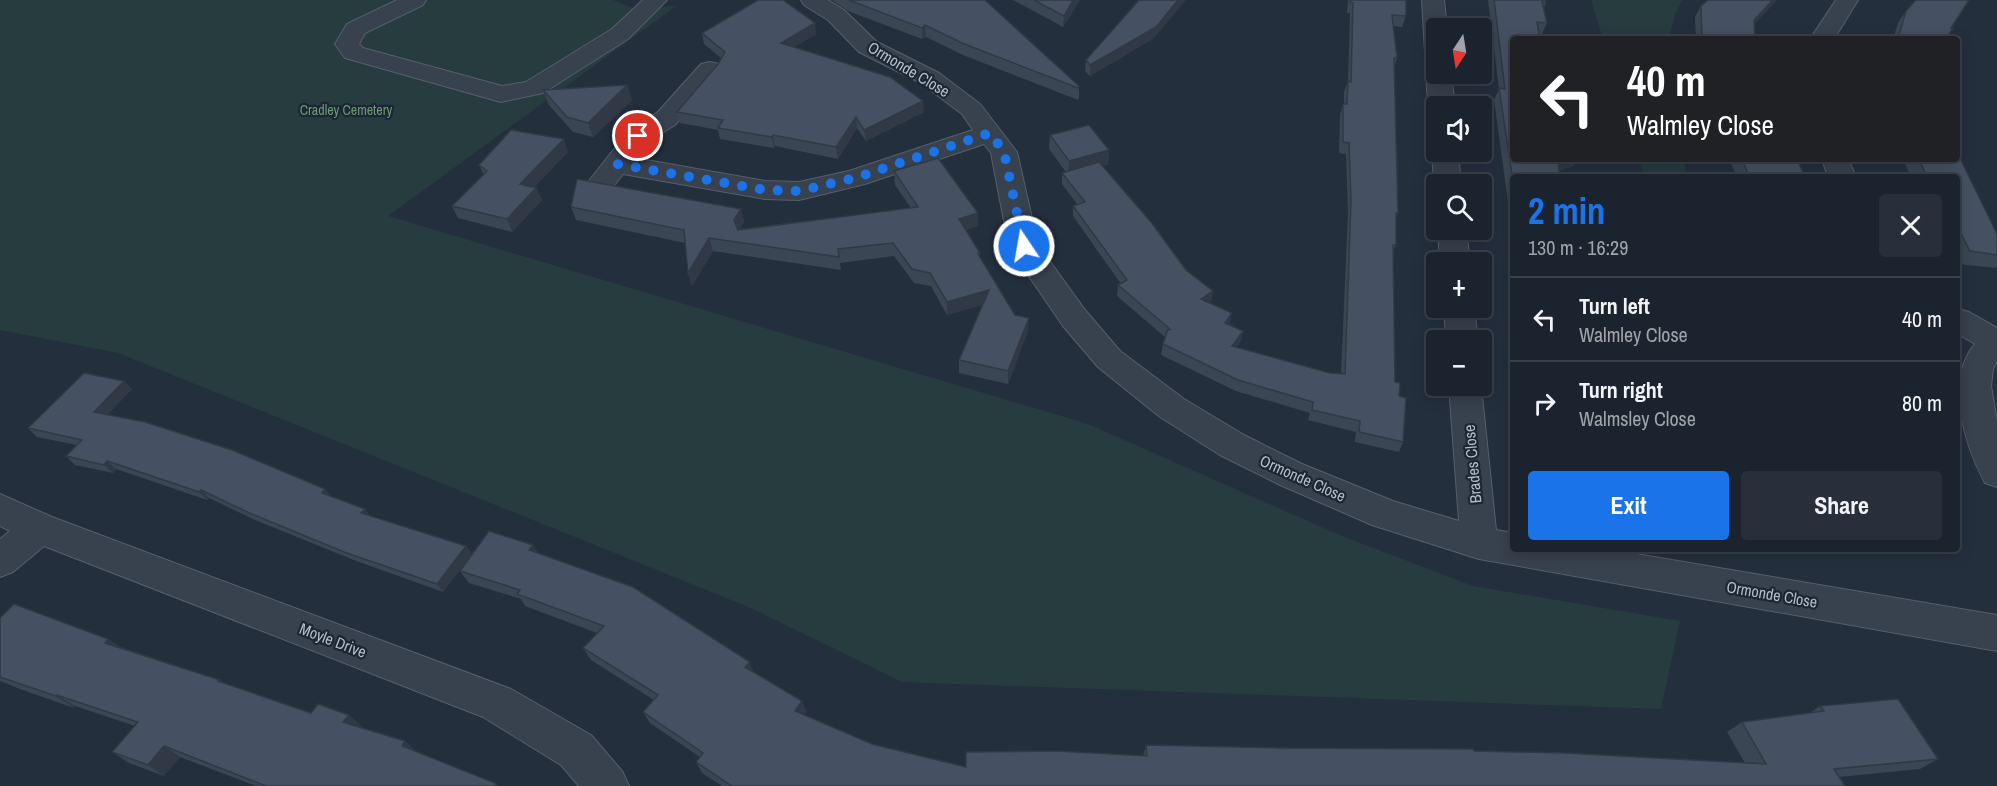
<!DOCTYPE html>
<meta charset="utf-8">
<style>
:root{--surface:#1b232e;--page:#282f3a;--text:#f1f3f6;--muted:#a0a4aa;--line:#39404a;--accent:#1a73e8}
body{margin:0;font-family:"Archivo Narrow",sans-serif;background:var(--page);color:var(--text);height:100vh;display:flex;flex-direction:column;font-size:22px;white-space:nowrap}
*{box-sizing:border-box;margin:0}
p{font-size:20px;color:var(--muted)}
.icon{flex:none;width:33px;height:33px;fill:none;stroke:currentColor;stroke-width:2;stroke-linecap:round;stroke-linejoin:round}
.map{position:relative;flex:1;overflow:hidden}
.sheet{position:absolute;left:1510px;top:174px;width:450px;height:378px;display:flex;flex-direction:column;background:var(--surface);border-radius:6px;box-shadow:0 3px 15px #0003,0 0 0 2px var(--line)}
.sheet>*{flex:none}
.top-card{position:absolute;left:1510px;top:36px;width:450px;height:126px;border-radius:6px;box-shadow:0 3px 15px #0003,0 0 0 2px var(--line);background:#202124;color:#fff;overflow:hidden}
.needle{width:39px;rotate:192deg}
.buttons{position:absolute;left:1426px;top:18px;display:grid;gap:12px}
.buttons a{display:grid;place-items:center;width:66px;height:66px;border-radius:6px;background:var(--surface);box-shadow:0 3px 15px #0003,0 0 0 2px var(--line);font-size:30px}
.pin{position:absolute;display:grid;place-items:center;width:51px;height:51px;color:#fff;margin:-26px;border:3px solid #fff;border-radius:50%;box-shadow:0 2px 6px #0007}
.me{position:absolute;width:66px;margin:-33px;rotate:348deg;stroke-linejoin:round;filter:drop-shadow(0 0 4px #0008)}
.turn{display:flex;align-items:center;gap:21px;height:126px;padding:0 18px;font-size:27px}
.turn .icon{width:78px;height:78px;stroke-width:2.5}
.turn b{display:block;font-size:42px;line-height:51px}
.round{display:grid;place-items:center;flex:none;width:63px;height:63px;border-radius:6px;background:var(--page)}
.head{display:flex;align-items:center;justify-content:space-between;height:102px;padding:0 18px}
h1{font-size:36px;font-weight:800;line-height:45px;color:var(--accent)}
.button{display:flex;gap:12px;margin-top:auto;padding:12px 18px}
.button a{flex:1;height:69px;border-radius:6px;background:var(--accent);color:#fff;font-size:24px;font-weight:800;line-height:69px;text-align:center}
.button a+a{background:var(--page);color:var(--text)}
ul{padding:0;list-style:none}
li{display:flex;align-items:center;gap:18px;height:84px;padding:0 18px;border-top:2px solid var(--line)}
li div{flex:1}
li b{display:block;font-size:22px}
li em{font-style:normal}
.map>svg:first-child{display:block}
</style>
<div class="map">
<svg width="1997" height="786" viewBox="0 0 1997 786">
<rect width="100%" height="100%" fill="#242f3e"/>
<g fill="#263c3f">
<path d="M0 0H613L633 8 676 6 388 216 1088 424 1342 536 1473 586 1680 621 1661 709 902 682 751 608 118 353 0 330Z"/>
<path d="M1591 0H1682L1675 14 1669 39H1603Z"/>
<path d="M1639 159H1684L1687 177H1644Z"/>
</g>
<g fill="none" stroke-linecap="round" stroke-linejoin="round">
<defs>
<g id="minor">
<path d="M397 0H426L423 5 365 33 359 44 363 48 502 86 526 82 612 29 643 0H667L628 39 543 93 501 102 345 58 335 44 347 24Z"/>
<path d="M801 0H828L844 10 877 42 939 73 980 104 1017 152 1038 245 1085 310 1120 351 1184 399 1244 435 1302 464 1393 501 1459 521 1449 386H1481L1496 530 1514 533V549H1607L1997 615V651L1479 559 1372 525 1278 484 1220 455 1160 417 1098 367 1063 326 1009 247 991 153 984 144 865 184 799 200 765 199 623 174C613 187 608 197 589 192L585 186 629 130 657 113 701 64 710 62 719 64 722 69 719 74 675 125 647 142 635 158 765 181 799 182 849 171 973 130 962 114 921 83 859 52 828 20 804 5Z"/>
<path d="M1422 0H1444L1447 28H1437V59L1428 57 1425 52Z"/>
<path d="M1836 0H1858L1834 39H1810Z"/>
<path d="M1437 67V74H1451L1455 106H1437V112L1433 111C1427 102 1424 78 1430 69Z"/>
<path d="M1436 146 1437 152H1458L1461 184H1437V188L1434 184 1432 152Z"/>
<path d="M1822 159H1848L1856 177H1828Z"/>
<path d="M1438 230H1466L1470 262H1440Z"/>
<path d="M1444 308H1474L1478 340H1446Z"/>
<path d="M1958 309 1969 312 1997 328V361L1993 369 1991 386 1997 421V487L1985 483C1965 445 1944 381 1975 344L1958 334Z"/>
<path d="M0 494 52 517 511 689 591 735 622 771 629 786H579L561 765 483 717 44 546 13 572 0 577V539L10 531 0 526Z"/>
</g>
</defs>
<use href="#minor" stroke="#565f6c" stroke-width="2"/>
<use href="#minor" fill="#38414e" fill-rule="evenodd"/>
</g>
<g fill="#3b4654">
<path d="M832 0H985L1079 86V98L1078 100 963 55 926 37 922 39 848 11Z"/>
<path d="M1013 0H1080L1063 27Z"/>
<path d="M1348 0H1406V16L1402 27 1393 26 1397 58 1394 67 1398 213 1396 219V245L1393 252 1395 382 1399 396 1403 442 1399 452 1355 442 1356 432 1308 420 1310 413 1236 391 1161 355 1163 344 1165 337 1117 296 1118 285 1121 284 1073 216V206L1077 204 1062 184V173L1066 172 1049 149 1050 135 1109 150 1108 164 1102 166 1186 270 1213 291 1211 302 1210 303 1229 324 1243 331 1241 341 1236 347 1330 373 1341 374 1348 212 1346 154 1339 153 1340 115 1343 104H1344V92L1348 81 1350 13H1347Z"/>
<path d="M1488 0H1545L1546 2 1544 8 1547 23 1542 34H1539L1514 159H1577L1574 166 1514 177V257L1511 242 1513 238 1494 100 1499 89Z"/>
<path d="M1708 0H1777L1754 24 1755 39H1696L1695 17 1701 6Z"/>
<path d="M1906 11 1951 28 1946 39H1893L1898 23Z"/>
<path d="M702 33 816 34 794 47 924 112 866 141 857 128 838 159 775 146 774 148 720 139 718 130 680 123 677 112 718 64 721 58 704 44Z"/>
<path d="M1154 38 1090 76 1085 71 1086 60Z"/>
<path d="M627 85 632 100 593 137 573 132 549 105 543 90Z"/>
<path d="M568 152 534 187 536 188 542 200 512 232 458 218 452 206 484 175 479 165Z"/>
<path d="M1729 159H1797L1805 177H1737Z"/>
<path d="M1903 159H1958L1997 234V267L1996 268 1958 264V177H1911Z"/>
<path d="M894 171 978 226 966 230 980 253V258L1015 315 1028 331 1008 384 959 373V360L982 305 947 315 931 286 914 283 894 256 840 263 841 270 713 251 692 286 688 273 685 243 576 220 571 207 741 209 744 222 740 229 911 208 895 185Z"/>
<path d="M132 389 108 414 365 509 370 516 466 546 472 554 443 592 351 559 253 519 209 498 207 500 116 469 113 473 75 465 66 456 77 445 37 437 28 428Z"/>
<path d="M539 554 754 672 802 701 806 712 804 715 872 744 966 767 1143 756 1146 745 1279 748 1474 751 1745 763 1727 732 1742 722 1810 713 1820 706 1938 759 1920 769 1839 777 1845 786H722L702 773 696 762 700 757 650 723 643 712 654 700 591 660 583 648 597 633 525 606 521 599 469 583 460 571Z"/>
<path d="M0 618 108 639 120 647 220 680 225 684 311 713 349 715 361 726 360 727 405 741 415 751 497 786H256L180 757 164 776 129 763 112 752 135 726 75 706 74 708 20 689 0 681Z"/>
</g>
<g fill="#303945">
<path d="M1073 0H1080L1063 27 1064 16Z"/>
<path d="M1178 0H1186L1154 38 1090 76V65Z"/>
<path d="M1773 0H1777L1747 31 1754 20Z"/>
<path d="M815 23 816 34 783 54 781 43Z"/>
<path d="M925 25 926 37 922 39V28Z"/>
<path d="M627 85 632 100 593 137 588 123Z"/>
<path d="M923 101 924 112 866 141 864 130Z"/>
<path d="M856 117 857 128 838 159 836 147Z"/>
<path d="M773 135 775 146 774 148 772 137Z"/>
<path d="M564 139 568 152 525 196 520 184Z"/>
<path d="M1109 150 1108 164 1068 175 1069 161Z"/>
<path d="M1566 159H1577L1574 166 1552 174 1558 162Z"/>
<path d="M536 188 542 200 512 232 507 219Z"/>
<path d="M741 209 744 222 737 234 734 220Z"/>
<path d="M978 213V226L959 232V219Z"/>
<path d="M709 238 713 251 692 286 688 273Z"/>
<path d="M989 290V303L947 315V302Z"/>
<path d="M1213 291 1211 302 1198 310 1201 299Z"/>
<path d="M1232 313 1230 324 1223 333 1225 323Z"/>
<path d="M1029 318 1028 331 1008 384V371Z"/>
<path d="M1243 331 1241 341 1229 357 1232 346Z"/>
<path d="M124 381 132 389 102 420 94 412Z"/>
<path d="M107 461 116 469 113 473 104 465Z"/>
<path d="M325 489 332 497 322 493Z"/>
<path d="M201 490 209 498 207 500 199 492Z"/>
<path d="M365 509 371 517 361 513Z"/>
<path d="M533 545 541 557 529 550Z"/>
<path d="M466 546 472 554 443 592 437 584Z"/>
<path d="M108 639 125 651 105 643Z"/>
<path d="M750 662 754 673 745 667Z"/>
<path d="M57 695 75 706 74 708 56 696Z"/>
<path d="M802 701 806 712 799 722 795 711Z"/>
<path d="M349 715 361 726 356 733 343 722Z"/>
<path d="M405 741 416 752 402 746Z"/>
<path d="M164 746 180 757 164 776 148 765Z"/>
</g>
<g fill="#455162" stroke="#303945" stroke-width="1.5">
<path d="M758 0H783L815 23 781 43 890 77 923 101 864 130 856 117 836 147 773 135 772 137 718 128 723 120 677 112 718 64 725 52 702 33Z"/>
<path d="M849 0H985L1079 86 1078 88 962 43 925 25 922 28Z"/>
<path d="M1034 0H1073L1064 16Z"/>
<path d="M1139 0H1178L1156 27 1090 65 1086 60Z"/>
<path d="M1350 0H1406V16L1392 15 1397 58H1394L1398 213H1396V245H1393L1395 382 1400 383 1399 396 1406 398 1403 442 1359 432 1360 421 1312 410 1313 402 1238 380 1163 344 1168 329 1171 330 1118 285 1127 280 1073 206 1085 202 1062 173 1099 162 1151 222 1186 270 1213 291 1201 299 1232 313 1225 323 1243 331 1232 346 1330 373 1345 374 1351 201 1349 143 1343 142V104H1347L1348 81 1351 82 1353 3 1350 2Z"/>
<path d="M1494 0H1545L1546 2H1542L1547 23 1537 22 1540 39H1514V159H1566L1558 162 1560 177H1514V188L1499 88 1505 89Z"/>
<path d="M1708 0H1773L1754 20 1755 39H1702L1701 6Z"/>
<path d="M1916 0H1969L1951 28H1953L1946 39H1896L1899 35 1906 11Z"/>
<path d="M627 85 588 123 567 117 543 90Z"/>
<path d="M1089 125 1109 150 1069 161 1050 135Z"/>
<path d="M511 130 564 139 520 184 536 188 507 219 452 206 487 171 479 165Z"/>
<path d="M1958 154 1997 234V255L1970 251 1958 228V177H1927L1919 159H1958Z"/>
<path d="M938 158 978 213 959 219 980 253 978 254 1015 315 1029 318 1008 371 959 360 989 290 947 302 930 273 912 269 893 243 838 249 839 257 709 238 688 273 684 230 571 207 577 179 741 209 734 220 738 230 918 207 894 171Z"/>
<path d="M1742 159H1797L1805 177H1753V176H1749Z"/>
<path d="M84 373 124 381 94 412 145 422 232 450 325 489 322 493 365 509 361 513 466 546 437 584 344 552 245 511 201 490 199 492 107 461 104 465 66 456 82 440 28 428Z"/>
<path d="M489 531 533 545 529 550 633 587 750 662 745 667 802 701 795 711 872 744 966 767V752L1057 751 1147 756 1146 745 1279 748 1473 749 1474 751 1565 753 1766 764 1742 722 1824 711 1820 706 1898 699 1938 759 1834 769 1845 786H732L696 762 703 753 643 712 658 695 583 648 604 626 517 594 520 590 460 571Z"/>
<path d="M14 604 108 639 105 643 220 680 218 681 311 713 318 704 349 715 343 722 405 741 402 746 495 783 497 786H266L164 746 148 765 112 752 138 722 57 695 56 696 0 677V618Z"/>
</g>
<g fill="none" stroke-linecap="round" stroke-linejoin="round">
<path stroke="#1a73e8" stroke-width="10" stroke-dasharray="0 18" d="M638 136 617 164 765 190 799 191 855 178 990 133 1004 152 1024 246"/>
</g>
<g text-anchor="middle" stroke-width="4.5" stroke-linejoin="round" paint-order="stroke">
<g font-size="14" fill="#6b9a76" stroke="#1d2633">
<text x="346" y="115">Cradley Cemetery</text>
</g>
<g font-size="16" fill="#b4bcc9" stroke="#1d2633">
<text transform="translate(909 69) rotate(31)" y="6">Ormonde Close</text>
<text transform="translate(1472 464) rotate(-95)" y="6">Brades Close</text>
<text transform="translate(1303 478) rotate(24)" y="6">Ormonde Close</text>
<text transform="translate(1772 594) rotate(10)" y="6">Ormonde Close</text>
<text transform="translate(333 640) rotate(21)" y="6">Moyle Drive</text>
</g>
</g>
</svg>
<div class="buttons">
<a><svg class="needle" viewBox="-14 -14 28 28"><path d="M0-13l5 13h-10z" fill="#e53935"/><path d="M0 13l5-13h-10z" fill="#a0a4aa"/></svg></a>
<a><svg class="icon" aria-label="sound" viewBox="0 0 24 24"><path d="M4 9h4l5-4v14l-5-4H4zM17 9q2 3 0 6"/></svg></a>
<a><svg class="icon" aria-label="search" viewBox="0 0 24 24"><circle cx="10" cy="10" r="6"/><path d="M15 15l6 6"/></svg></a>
<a>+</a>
<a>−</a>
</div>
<div class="pin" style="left:638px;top:136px;background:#d93025"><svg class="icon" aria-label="arrive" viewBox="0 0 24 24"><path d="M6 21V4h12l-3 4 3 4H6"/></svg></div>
<svg class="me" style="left:1024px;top:246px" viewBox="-20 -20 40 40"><circle r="17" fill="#1a73e8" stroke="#fff" stroke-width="3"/><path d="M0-11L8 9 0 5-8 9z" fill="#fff"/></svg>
<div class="top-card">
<div class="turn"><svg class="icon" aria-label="left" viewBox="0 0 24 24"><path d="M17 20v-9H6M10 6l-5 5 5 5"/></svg><div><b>40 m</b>Walmley Close</div></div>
</div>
<section class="sheet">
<div class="head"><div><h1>2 min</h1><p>130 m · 16:29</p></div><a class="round"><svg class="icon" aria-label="close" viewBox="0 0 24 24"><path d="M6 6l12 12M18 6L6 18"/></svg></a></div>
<ul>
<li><svg class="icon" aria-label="left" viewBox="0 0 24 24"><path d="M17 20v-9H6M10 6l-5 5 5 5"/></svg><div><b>Turn left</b><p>Walmley Close</p></div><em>40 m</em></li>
<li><svg class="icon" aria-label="right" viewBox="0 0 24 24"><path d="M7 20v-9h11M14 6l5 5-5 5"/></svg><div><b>Turn right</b><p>Walmsley Close</p></div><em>80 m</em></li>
</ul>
<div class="button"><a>Exit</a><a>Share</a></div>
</section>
</div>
